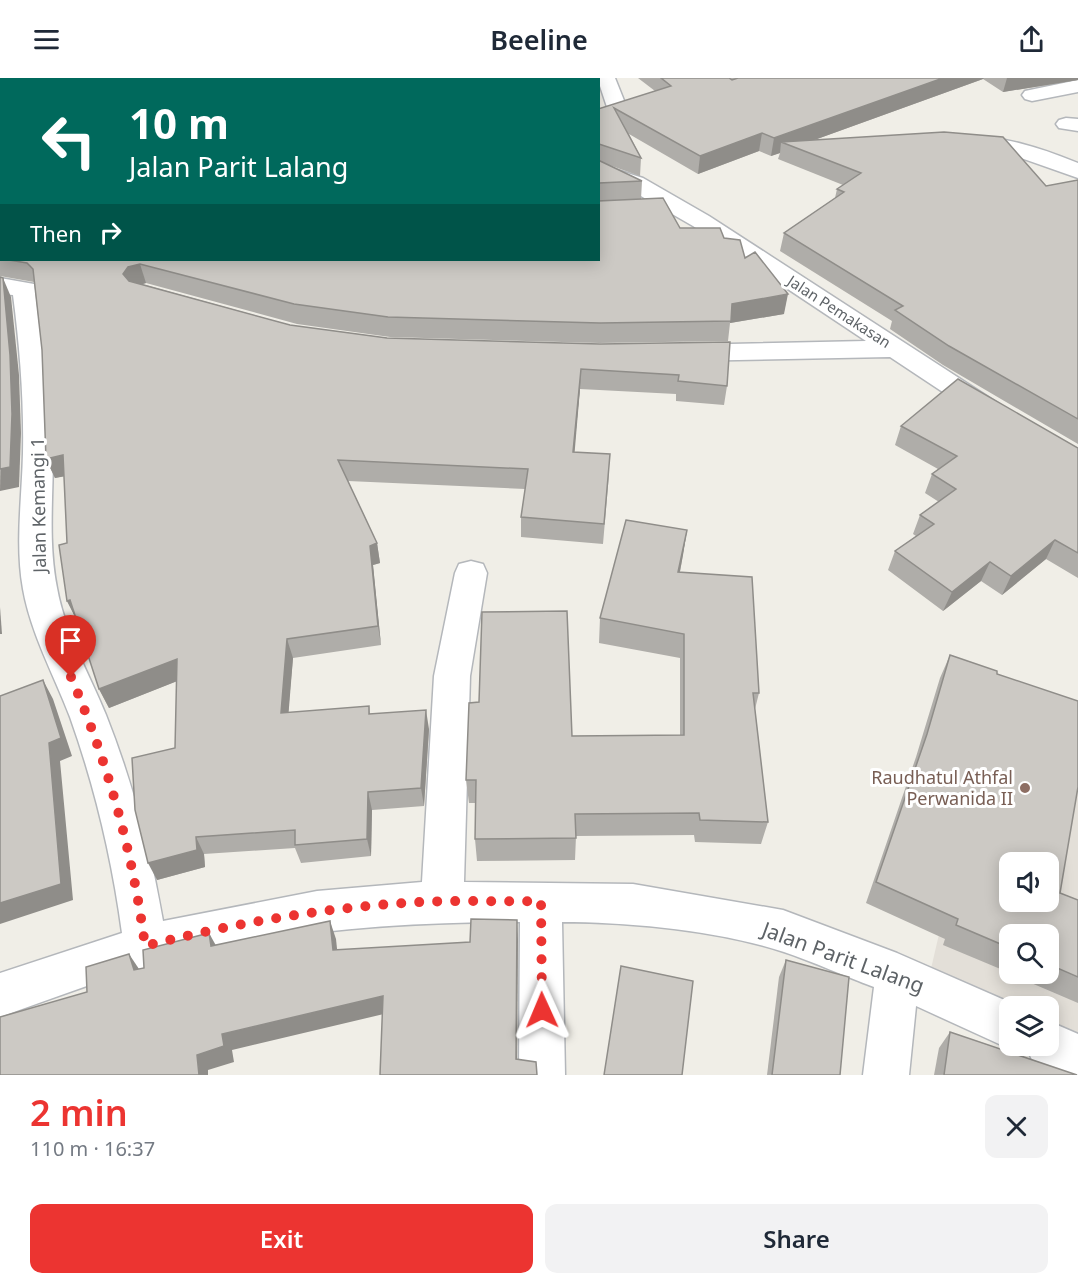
<!DOCTYPE html>
<meta charset="utf-8">
<style>
:root{--surface:#fff;--page:#f2f2f3;--text:#1f2937;--muted:#747a83;--accent:#ec3431}
body{margin:0;font-family:"Noto Sans",sans-serif;background:var(--page);color:var(--text);height:100vh;display:flex;flex-direction:column;font-size:22px;white-space:nowrap}
*{box-sizing:border-box;margin:0}
p{font-size:20px;color:var(--muted)}
.icon{flex:none;width:33px;height:33px;fill:none;stroke:currentColor;stroke-width:2;stroke-linecap:round;stroke-linejoin:round}
.map{position:relative;height:997px;overflow:hidden}
.drawer{display:flex;flex-direction:column;background:var(--surface);flex:1}
.drawer>*{flex:none}
.top-card{position:absolute;left:0px;top:0px;width:600px;height:183px;box-shadow:0 3px 15px #0003;background:#00695c;color:#fff;overflow:hidden}
.controls{position:absolute;left:999px;top:774px;display:grid;gap:12px}
.controls a{display:grid;place-items:center;width:60px;height:60px;border-radius:12px;background:var(--surface);box-shadow:0 3px 15px #0003;font-size:30px}
.pin{position:absolute;display:grid;place-items:center;width:51px;height:51px;color:#fff;margin:-62px -26px;border-radius:50% 50% 50% 0;rotate:-45deg;box-shadow:0 0 6px #0007}
.pin .icon{rotate:45deg}
.me{position:absolute;width:66px;margin:-33px;rotate:359deg;stroke-linejoin:round;filter:drop-shadow(0 0 4px #0008)}
.turn{display:flex;align-items:center;gap:21px;height:126px;padding:0 30px;font-size:27px}
.turn .icon{width:78px;height:78px;stroke-width:2.5}
.turn b{display:block;font-size:42px;line-height:51px}
.then{display:flex;align-items:center;height:57px;padding:0 30px;background:#0003;gap:12px;font-size:22px}
.round{display:grid;place-items:center;flex:none;width:63px;height:63px;border-radius:12px;background:var(--page)}
.overview{display:flex;align-items:center;justify-content:space-between;height:102px;padding:0 30px}
h1{font-size:36px;font-weight:600;line-height:45px;color:var(--accent)}
.primary-button{display:flex;gap:12px;margin-top:auto;padding:12px 30px}
.primary-button a{flex:1;height:69px;border-radius:12px;background:var(--accent);color:#fff;font-size:24px;font-weight:600;line-height:69px;text-align:center}
.primary-button a+a{background:var(--page);color:var(--text)}
header{display:flex;justify-content:space-between;align-items:center;height:78px;padding:0 30px;background:var(--surface);font-size:27px;font-weight:600}
.map>svg:first-child{display:block}
</style>
<header><svg class="icon" aria-label="menu" viewBox="0 0 24 24"><path d="M4 6h16M4 12h16M4 18h16"/></svg>Beeline<svg class="icon" aria-label="share" viewBox="0 0 24 24"><path d="M12 15V3M7 8l5-5 5 5M5 13v7h14v-7"/></svg></header>
<div class="map">
<svg width="1078" height="997" viewBox="0 0 1078 997">
<rect width="100%" height="100%" fill="#f0eee7"/>
<path fill="#e3dfd8" fill-rule="evenodd" d="M996 611 1078 636V958L1049 945 1048 928H1010L930 895ZM1010 784H1048V824H1010ZM1010 856H1048V896H1010Z"/>
<g fill="none" stroke-linecap="round" stroke-linejoin="round">
<defs>
<g id="minor">
<path d="M595 0H615L629 35 626 39 598 49V36L608 32 598 2Z"/>
<path d="M1078 2V14L1032 23 1025 21 1022 17 1025 13Z"/>
<path d="M1066 40 1078 41V53L1059 50 1056 46 1059 42Z"/>
<path d="M965 58C1005 58 1041 70 1078 85V100L1007 75 958 68 954 64 958 60Z"/>
<path d="M598 86 643 100 709 138 999 326 1003 332 999 338 989 341 979 338 890 279 685 283 675 281 672 275 675 269 685 267 866 263 693 148 627 110 598 100Z"/>
<path d="M0 200 34 206 38 211C46 265 52 319 53 374 53 419 48 465 57 510 65 555 89 595 106 637 132 703 151 773 163 843L317 813 422 804 434 598 455 495 459 486 471 483 483 486 487 495 470 598 464 804 633 806 783 832 897 875 1018 928H1010V968H1018L1010 971 916 928 909 997H863L874 909C844 898 814 884 784 874 720 853 630 844 562 844L565 997H519L520 844C392 844 270 853 146 889 97 903 48 922 0 939V895L122 855C112 781 95 709 70 639 54 597 31 556 23 511 15 467 22 420 23 375 24 323 20 270 13 217L0 216Z"/>
<path d="M1048 943 1078 956V997H1066L1032 982 1026 968H1048Z"/>
</g>
</defs>
<use href="#minor" stroke="#b4b7bb" stroke-width="3"/>
<use href="#minor" fill="#fff" fill-rule="evenodd"/>
</g>
<g fill="#afada9">
<path d="M0 0H521V2H2V182H598V31L655 13 638 0H1078V2L1003 14 983 1 817 61 1046 108 1078 102V366L943 287 890 251 892 243 780 173 784 155 835 120 837 111 843 107 778 81 780 75 771 78 759 73 698 96 629 56 641 80 640 98 609 87 642 103 641 121 680 150 724 160 745 180 784 236 730 245 728 263 599 265 390 259 297 246 146 205 142 206 290 247 387 260 600 266 727 308 724 327 676 323V316L580 311 574 374 609 396 603 466 521 459V439L525 411 348 403 377 465 380 485 373 487 381 567 293 580 288 635 369 628 370 636 429 651 424 728 372 732 371 778 301 785 295 770 204 776 205 789 157 802 175 670 177 603 109 630 99 611 77 542 67 523V465L64 398 55 400 46 381 42 272 34 204 0 198Z"/>
<path d="M901 348 1078 370V500L1046 481 1002 517 981 503 943 533 888 492 895 473 916 458 913 456 920 437 939 424 925 415 932 396 938 391 895 367Z"/>
<path d="M687 452 680 494 759 615 755 631 768 744 761 766 695 764 694 757 576 758 575 782 477 783 475 761 476 725H469L466 702 572 658 680 657V580L599 565 600 540Z"/>
<path d="M950 577 997 596 1060 815 1078 822V925L1010 896H1048V856H1010V895L943 867 945 861 866 825 916 679 940 600Z"/>
<path d="M786 882 840 997H767L779 899Z"/>
<path d="M950 954 1077 997H934L939 970Z"/>
</g>
<g fill="#8f8d89">
<path d="M943 0H984L983 1 795 69 781 64 780 75 771 78 774 60Z"/>
<path d="M1007 0H1078V2L1003 14Z"/>
<path d="M762 55 759 73 698 96 700 78Z"/>
<path d="M140 186 146 205 134 209 123 196 128 189Z"/>
<path d="M3 200 11 219 19 297 21 355 19 409 0 413Z"/>
<path d="M788 216 784 236 730 245 732 226Z"/>
<path d="M581 291 580 311 573 393V374Z"/>
<path d="M63 377 72 397 55 400 46 381Z"/>
<path d="M687 452 683 477 675 519 678 494Z"/>
<path d="M1055 462 1046 481 1002 517 1011 498Z"/>
<path d="M377 465 380 485 373 487 381 567 378 548 370 468Z"/>
<path d="M990 484 981 503 943 533 952 514Z"/>
<path d="M70 522 77 543 67 523Z"/>
<path d="M0 529 2 556H0Z"/>
<path d="M287 561 293 580 287 654 281 635Z"/>
<path d="M177 581 185 600 109 630 99 611Z"/>
<path d="M43 602 53 621 72 678 60 683 73 822 0 846V825Z"/>
<path d="M426 632 429 651 424 728 421 710Z"/>
<path d="M368 714 372 732 371 778 367 761Z"/>
<path d="M196 759 204 776 205 789 157 802 148 785Z"/>
<path d="M517 842 518 861 517 997 516 981Z"/>
<path d="M330 843 336 861 339 890 333 872Z"/>
<path d="M209 855 219 873 211 868Z"/>
<path d="M129 876 141 894 134 892Z"/>
<path d="M383 918 388 935 232 972 234 984 208 992V997H199L197 977 222 956Z"/>
</g>
<g fill="#ccc9c4" stroke="#8f8d89" stroke-width="1.5" fill-rule="evenodd">
<path d="M0 0H517L516 2H2V180H0Z"/>
<path d="M661 0H729L732 2 738 0H943L774 60 762 55 700 78 614 30 641 80 599 66H598V31L671 8Z"/>
<path d="M944 54 1003 59 1046 108 1078 102V341L949 268 895 232 903 228 784 155 844 114 837 111 861 95 781 64Z"/>
<path d="M598 82 642 103 599 105 598 107Z"/>
<path d="M663 120 680 150H720L724 160 740 162 745 180 755 174 788 216 732 226 731 243 600 245 388 239 294 226 140 186 128 189 123 196 129 203 290 247 387 260 600 266 730 264 727 308 678 303 679 297 581 291 573 374 610 376 604 446 521 439 528 391 338 382 377 465 370 468 378 548 287 561 281 635 369 628V636L426 632 421 710 368 714 367 761 295 767V752L196 759 197 772 148 785 135 732 132 680 175 670 177 581 99 611 70 522 67 523 59 467 67 465 63 377 46 381 42 272 33 191 27 185 9 182H598V123Z"/>
<path d="M0 199 3 200 10 277 12 336 10 389 0 391Z"/>
<path d="M958 301 1078 370V475L1055 462 1011 498 990 484 952 514 895 473 934 446 920 437 956 411 932 396 957 378 901 348Z"/>
<path d="M626 442 687 452 678 494 752 499 759 615H753L768 744 700 742 699 735 575 736 576 760 475 761 476 702H466L469 625 479 624 482 534 567 533 572 658 684 657V556L600 540Z"/>
<path d="M950 577 997 593V596L1078 623V709L1060 815 1078 822V899L1048 886V856H1010V870L956 847 958 841 876 804 927 656ZM1010 784H1048V824H1010Z"/>
<path d="M43 602 61 660 49 665 61 806 0 825V618Z"/>
<path d="M471 841 517 842 516 981 536 984 537 997H380L383 918 222 956 224 968 197 977 199 997H0V939L87 914 86 889 129 876 134 892 144 890 143 872 209 855 211 868 330 843 333 872 470 864Z"/>
<path d="M786 882 849 899 840 997H772Z"/>
<path d="M621 888 693 903 682 997H604Z"/>
<path d="M950 954 1077 997H944Z"/>
</g>
<g fill="none" stroke-linecap="round" stroke-linejoin="round">
<path stroke="#ec3431" stroke-width="10" stroke-dasharray="0 18" d="M71 599C108 685 133 775 145 868 235 845 328 829 421 824 461 822 501 824 541 823L542 932"/>
</g>
<circle fill="#8d6e63" stroke="#fff" stroke-width="2" cx="1025" cy="710" r="6"/>
<g text-anchor="middle" stroke-width="6" stroke-linejoin="round" paint-order="stroke">
<g font-size="15" fill="#5e6367" stroke="#fff">
<text transform="translate(839 234) rotate(33)" y="5">Jalan Pemakasan</text>
</g>
<g font-size="18" fill="#5e6367" stroke="#fff">
<text transform="translate(39 427) rotate(-91)" y="6">Jalan Kemangi 1</text>
</g>
<g font-size="18" fill="#785e54" stroke="#fff" text-anchor="end">
<text x="1013" y="706">Raudhatul Athfal<tspan x="1013" dy="21">Perwanida II</tspan></text>
</g>
<g font-size="21" fill="#5e6367" stroke="#fff">
<text transform="translate(843 880) rotate(20)" y="7">Jalan Parit Lalang</text>
</g>
</g>
</svg>
<div class="controls">
<a><svg class="icon" aria-label="sound" viewBox="0 0 24 24"><path d="M4 9h4l5-4v14l-5-4H4zM17 9q2 3 0 6"/></svg></a>
<a><svg class="icon" aria-label="search" viewBox="0 0 24 24"><circle cx="10" cy="10" r="6"/><path d="M15 15l6 6"/></svg></a>
<a><svg class="icon" aria-label="layers" viewBox="0 0 24 24"><path d="M12 4l9 5-9 5-9-5zM3 14l9 5 9-5"/></svg></a>
</div>
<div class="pin" style="left:71px;top:599px;background:#d93025"><svg class="icon" aria-label="arrive" viewBox="0 0 24 24"><path d="M6 21V4h12l-3 4 3 4H6"/></svg></div>
<svg class="me" style="left:542px;top:932px" viewBox="-20 -20 40 40"><path d="M0-17L14 15 0 8-14 15z" fill="#ec3431" stroke="#fff" stroke-width="4"/></svg>
<div class="top-card">
<div class="turn"><svg class="icon" aria-label="left" viewBox="0 0 24 24"><path d="M17 20v-9H6M10 6l-5 5 5 5"/></svg><div><b>10 m</b>Jalan Parit Lalang</div></div>
<div class="then">Then<svg class="icon" aria-label="right" viewBox="0 0 24 24"><path d="M7 20v-9h11M14 6l5 5-5 5"/></svg></div>
</div>
</div>
<section class="drawer">
<div class="overview"><div><h1>2 min</h1><p>110 m · 16:37</p></div><a class="round"><svg class="icon" aria-label="close" viewBox="0 0 24 24"><path d="M6 6l12 12M18 6L6 18"/></svg></a></div>
<div class="primary-button"><a>Exit</a><a>Share</a></div>
</section>
